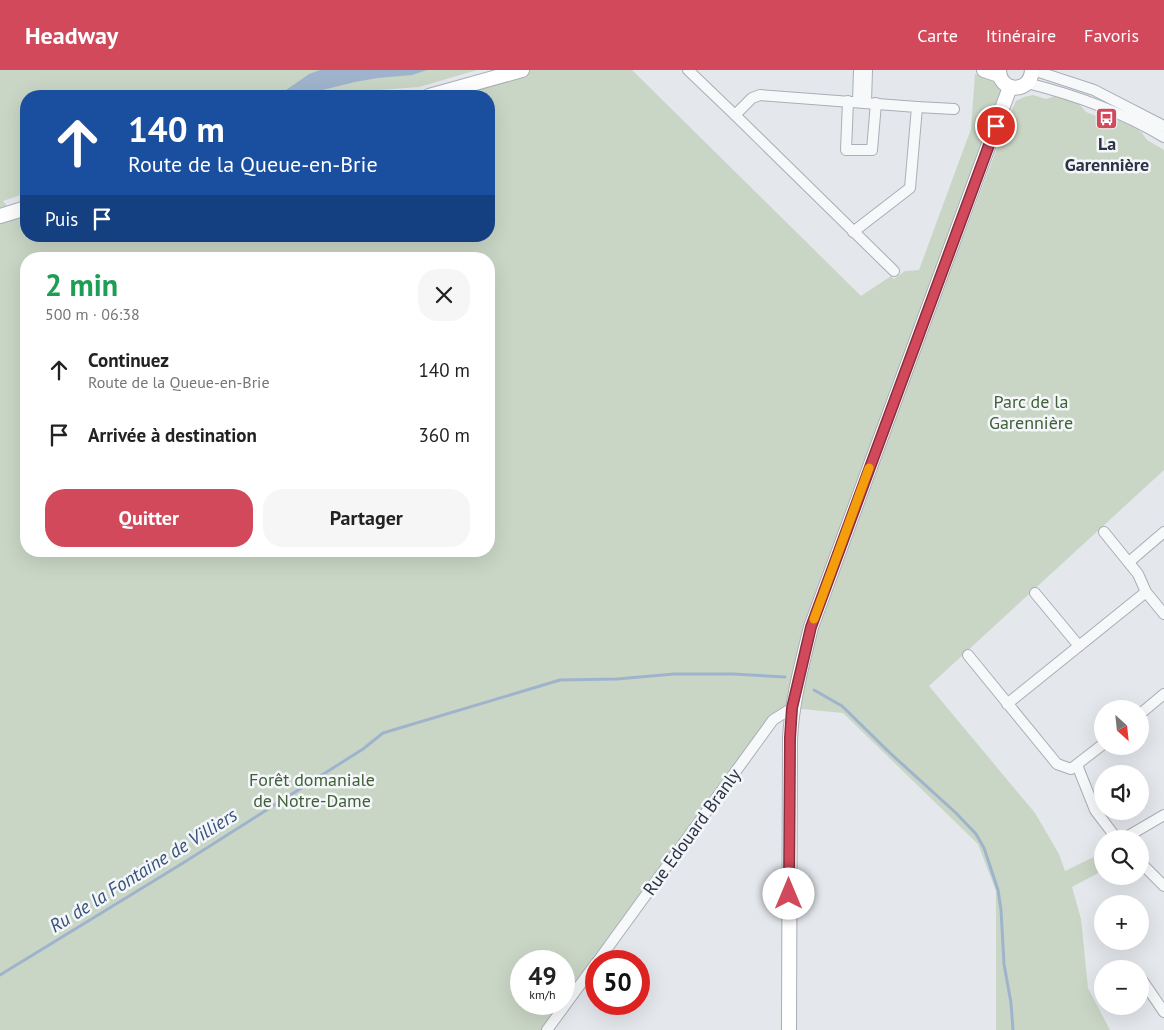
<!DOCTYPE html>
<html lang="fr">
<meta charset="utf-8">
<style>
:root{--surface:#fff;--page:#f6f6f6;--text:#222;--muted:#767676;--accent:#d1495b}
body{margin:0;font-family:"PT Sans",sans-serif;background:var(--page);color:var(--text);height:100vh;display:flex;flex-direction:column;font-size:19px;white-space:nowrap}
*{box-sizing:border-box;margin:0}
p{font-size:16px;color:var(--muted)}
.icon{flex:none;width:28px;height:28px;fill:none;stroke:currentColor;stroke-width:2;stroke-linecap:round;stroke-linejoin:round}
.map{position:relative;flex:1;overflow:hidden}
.details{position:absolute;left:20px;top:182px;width:475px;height:305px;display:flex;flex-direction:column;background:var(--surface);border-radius:20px;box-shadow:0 5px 20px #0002}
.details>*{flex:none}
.guide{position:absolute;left:20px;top:20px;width:475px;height:152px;border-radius:20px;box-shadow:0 5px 20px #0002;background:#1a4fa0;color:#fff;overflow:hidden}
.needle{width:32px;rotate:153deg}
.fabs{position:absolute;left:1094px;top:630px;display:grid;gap:10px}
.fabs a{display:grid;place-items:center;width:55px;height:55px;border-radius:50%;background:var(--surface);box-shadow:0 5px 20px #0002;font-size:25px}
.speed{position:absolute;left:510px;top:880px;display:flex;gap:10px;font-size:25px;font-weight:700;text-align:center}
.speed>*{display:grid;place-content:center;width:65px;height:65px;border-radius:50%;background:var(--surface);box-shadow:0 5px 20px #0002;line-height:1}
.speed small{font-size:12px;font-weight:400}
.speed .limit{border:8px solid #d22;background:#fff;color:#111}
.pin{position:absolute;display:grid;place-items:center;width:42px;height:42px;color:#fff;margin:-21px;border:2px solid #fff;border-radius:50%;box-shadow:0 1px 5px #0007}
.me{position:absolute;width:55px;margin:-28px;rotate:0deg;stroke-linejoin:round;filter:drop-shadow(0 0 4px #0008)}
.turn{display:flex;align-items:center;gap:18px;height:105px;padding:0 25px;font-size:22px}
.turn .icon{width:65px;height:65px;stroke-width:2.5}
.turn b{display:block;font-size:35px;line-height:42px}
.then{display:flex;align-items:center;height:48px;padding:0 25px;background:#0003;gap:10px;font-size:19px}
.round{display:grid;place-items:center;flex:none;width:52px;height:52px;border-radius:20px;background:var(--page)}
.summary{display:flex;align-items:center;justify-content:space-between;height:85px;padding:0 25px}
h1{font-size:30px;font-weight:700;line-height:38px;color:#1e9e55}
.primary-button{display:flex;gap:10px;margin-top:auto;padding:10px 25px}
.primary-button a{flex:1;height:58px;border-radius:20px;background:var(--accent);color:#fff;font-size:20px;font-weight:700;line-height:58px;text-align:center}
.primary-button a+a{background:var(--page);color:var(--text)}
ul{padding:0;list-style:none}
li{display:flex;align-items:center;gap:15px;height:65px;padding:0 25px}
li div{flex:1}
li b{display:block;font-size:19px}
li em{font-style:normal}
header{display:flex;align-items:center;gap:30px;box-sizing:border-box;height:70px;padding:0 25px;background:var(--accent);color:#fff}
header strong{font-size:24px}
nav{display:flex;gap:28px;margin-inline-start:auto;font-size:18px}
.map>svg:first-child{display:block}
</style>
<header>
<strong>Headway</strong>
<nav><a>Carte</a><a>Itinéraire</a><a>Favoris</a></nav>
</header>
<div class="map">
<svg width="1164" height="960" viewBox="0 0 1164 960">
<rect width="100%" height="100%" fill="#e4e7ec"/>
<path fill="#c9d6c5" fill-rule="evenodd" d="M0 0H477L419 17 380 20 359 26H26V123L3 131 12 142 26 138V166H489V26H430L526 0H632L861 226 891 206 894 209 905 201 919 200 971 59 975 4 992 6 1000 19V24L942 200 950 202 1010 44 1016 31 1024 27 1033 25 1046 29 1055 26 1068 29 1079 34 1086 42 1106 50 1113 48 1136 58 1142 63 1147 70 1164 80V400L929 616 1035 743 1059 784 1065 801 1102 783V801L1072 817 1081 849 1088 918 1110 960H996V821L978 774 843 643 792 638 772 648 564 931V891H521V934H562L543 960H0ZM26 189H489V481H26Z"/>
<path fill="#9fb4cc" d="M320 0H427L412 5 378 8 355 12 298 26H274L279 25 309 4Z"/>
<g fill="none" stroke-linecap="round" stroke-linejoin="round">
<g stroke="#9fb4cc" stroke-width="3">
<path d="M814 620 842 636 890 683 956 743 976 764 984 778 998 820 1001 840 1004 894 1011 933 1013 960"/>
<path d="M0 905 183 793 363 679 383 663 560 610 617 609 674 604H733L785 607"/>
</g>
<defs>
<g id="street">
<path d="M688 0 735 45"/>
<path d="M1033 0 1094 20 1164 56"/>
<path d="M1027 13C1075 25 1122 42 1164 67"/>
<path d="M848 31 846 80H872L876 33"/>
<path d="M858 32 859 0"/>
<path d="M866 32 867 0"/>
<path d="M917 37 954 39"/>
<path d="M853 162 910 118 917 37 760 25 752 28 735 45 894 201"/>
<path d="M1104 462 1138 504 1146 522 1164 544"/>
<path d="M1129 492 1164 462"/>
<path d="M1035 523 1079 576"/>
<path d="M968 585 1057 694 1071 699 1102 675"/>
<path d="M1007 634 1146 522"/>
<path d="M1140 644 1164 624"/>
<path d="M1077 695 1095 740 1117 769"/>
<path d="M1123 769 1164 745"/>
<path d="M1140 792 1164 816"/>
<path d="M598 891 773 650 792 638"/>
<path d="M1140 907 1164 942"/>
<path d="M547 960 596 893"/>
</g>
<g id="secondary">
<path d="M984 0 999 5"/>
<path d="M999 0C999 23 1031 24 1032 0"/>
<path d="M429 26 522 0"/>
<path d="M0 146 26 138"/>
<path d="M789 960 790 669C792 630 802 594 811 557L1010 17"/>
</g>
</defs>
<use href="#street" stroke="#a9aeb7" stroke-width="12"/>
<use href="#secondary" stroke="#a9aeb7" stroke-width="16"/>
<use href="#street" stroke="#f7f8fa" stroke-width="10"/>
<use href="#secondary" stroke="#fff" stroke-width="14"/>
</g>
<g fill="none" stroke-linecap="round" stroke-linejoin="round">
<defs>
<path id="route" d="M789 824 790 668 792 638 811 557 996 56"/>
</defs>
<use href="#route" stroke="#882f3b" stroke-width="12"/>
<use href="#route" stroke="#d1495b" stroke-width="9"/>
<path stroke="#f59e0b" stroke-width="9" d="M814 549 869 398"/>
</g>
<defs>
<symbol id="bus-square" viewBox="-11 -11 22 22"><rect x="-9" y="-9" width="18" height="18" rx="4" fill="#d1495b" stroke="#f4f6f9"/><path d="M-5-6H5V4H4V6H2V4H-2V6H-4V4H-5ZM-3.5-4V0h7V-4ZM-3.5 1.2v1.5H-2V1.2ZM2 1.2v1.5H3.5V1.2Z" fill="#fff"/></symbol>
</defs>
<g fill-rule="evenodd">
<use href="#bus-square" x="1094" y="36" width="25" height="25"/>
</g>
<g text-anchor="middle" stroke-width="5" stroke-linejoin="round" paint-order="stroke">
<g font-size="18" font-weight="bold" fill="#2b3445" stroke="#f4f6f9">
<text x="1107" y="80">La<tspan x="1107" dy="21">Garennière</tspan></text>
</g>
<g font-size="18" fill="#3f6138" stroke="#f4f6f9">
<text x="1031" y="338">Parc de la<tspan x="1031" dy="21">Garennière</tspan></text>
<text x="312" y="716">Forêt domaniale<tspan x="312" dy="21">de Notre-Dame</tspan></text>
</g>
<g font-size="18" fill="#2b3445" stroke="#f4f6f9">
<text transform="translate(692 762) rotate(-54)" y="6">Rue Edouard Branly</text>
</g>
<g font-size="19" font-style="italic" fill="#34527a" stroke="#f4f6f9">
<text transform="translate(143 800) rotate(-32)" y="7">Ru de la Fontaine de Villiers</text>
</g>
</g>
</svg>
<div class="fabs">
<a><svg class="needle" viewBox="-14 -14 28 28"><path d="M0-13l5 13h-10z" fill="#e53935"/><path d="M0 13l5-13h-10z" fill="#767676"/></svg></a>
<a><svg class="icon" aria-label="sound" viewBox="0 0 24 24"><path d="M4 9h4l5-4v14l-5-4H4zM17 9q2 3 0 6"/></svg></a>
<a><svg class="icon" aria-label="search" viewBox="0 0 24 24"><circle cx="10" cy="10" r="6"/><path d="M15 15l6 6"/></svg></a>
<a>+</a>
<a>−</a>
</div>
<div class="speed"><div>49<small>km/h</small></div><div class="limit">50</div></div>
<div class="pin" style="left:996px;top:56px;background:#d93025"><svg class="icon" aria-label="arrive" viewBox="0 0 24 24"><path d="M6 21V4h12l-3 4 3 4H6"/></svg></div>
<svg class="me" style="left:789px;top:824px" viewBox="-20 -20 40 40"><circle r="19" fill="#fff"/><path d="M0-13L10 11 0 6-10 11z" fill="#d1495b"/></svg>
<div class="guide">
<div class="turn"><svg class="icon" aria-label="ahead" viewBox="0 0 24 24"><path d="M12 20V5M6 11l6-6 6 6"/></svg><div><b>140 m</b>Route de la Queue-en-Brie</div></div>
<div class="then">Puis<svg class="icon" aria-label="arrive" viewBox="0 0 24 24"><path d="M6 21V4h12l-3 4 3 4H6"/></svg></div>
</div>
<section class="details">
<div class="summary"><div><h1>2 min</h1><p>500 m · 06:38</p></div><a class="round"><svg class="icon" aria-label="close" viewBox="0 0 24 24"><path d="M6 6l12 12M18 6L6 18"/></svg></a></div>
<ul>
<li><svg class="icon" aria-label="ahead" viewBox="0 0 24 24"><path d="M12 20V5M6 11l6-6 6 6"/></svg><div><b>Continuez</b><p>Route de la Queue-en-Brie</p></div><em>140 m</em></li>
<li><svg class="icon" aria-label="arrive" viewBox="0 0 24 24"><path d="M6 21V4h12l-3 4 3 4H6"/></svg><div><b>Arrivée à destination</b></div><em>360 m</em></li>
</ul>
<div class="primary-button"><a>Quitter</a><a>Partager</a></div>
</section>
</div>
